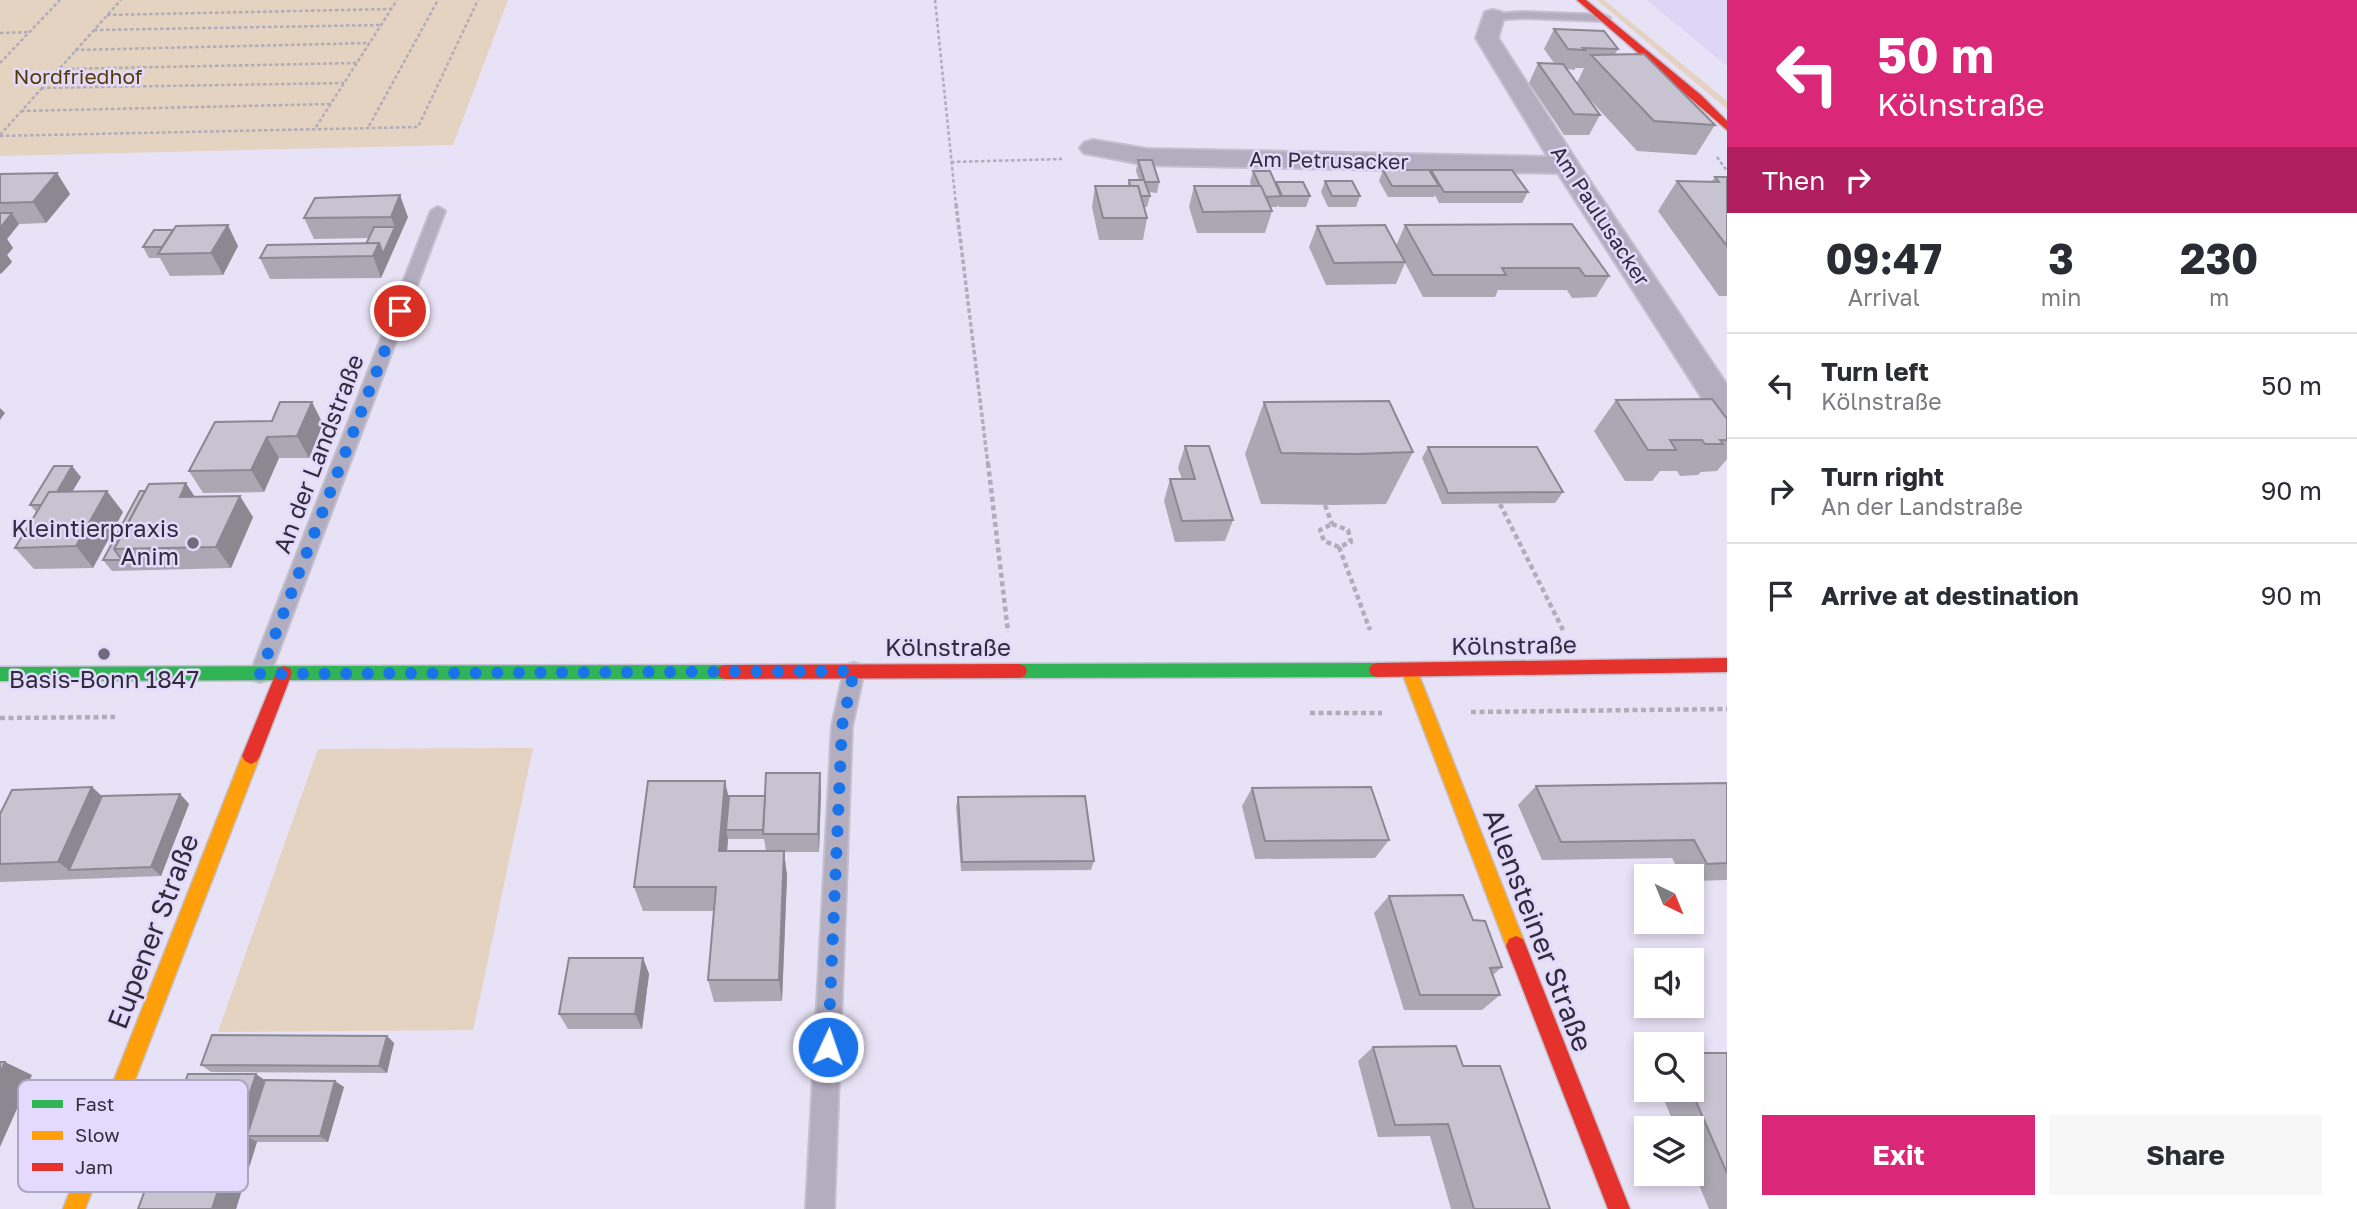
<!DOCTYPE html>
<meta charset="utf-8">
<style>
:root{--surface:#fff;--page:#f7f7f7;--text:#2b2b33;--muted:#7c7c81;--line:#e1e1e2;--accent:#db2777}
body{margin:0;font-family:"Golos Text",sans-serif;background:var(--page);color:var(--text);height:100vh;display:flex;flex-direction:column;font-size:26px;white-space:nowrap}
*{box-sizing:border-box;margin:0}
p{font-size:23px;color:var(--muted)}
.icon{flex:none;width:38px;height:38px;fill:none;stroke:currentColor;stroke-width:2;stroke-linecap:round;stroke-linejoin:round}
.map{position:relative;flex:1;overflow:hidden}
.side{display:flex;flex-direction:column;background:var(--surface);width:630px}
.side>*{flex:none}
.top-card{background:#db2777;color:#fff;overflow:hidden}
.needle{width:46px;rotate:137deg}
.tools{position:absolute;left:1634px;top:864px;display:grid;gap:14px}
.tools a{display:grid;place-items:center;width:70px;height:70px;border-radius:0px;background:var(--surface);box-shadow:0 4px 10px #0003;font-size:35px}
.pin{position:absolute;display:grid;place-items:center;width:60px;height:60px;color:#fff;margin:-30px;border:4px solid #fff;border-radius:50%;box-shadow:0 2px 7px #0007}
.me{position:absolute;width:77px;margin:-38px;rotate:3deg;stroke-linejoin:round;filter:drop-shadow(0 0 5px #0008)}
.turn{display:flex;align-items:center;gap:24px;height:147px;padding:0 35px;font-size:32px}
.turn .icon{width:91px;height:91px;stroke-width:2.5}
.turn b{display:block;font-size:49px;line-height:60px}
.then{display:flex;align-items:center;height:66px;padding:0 35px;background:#0003;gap:14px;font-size:26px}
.eta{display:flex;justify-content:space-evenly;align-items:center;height:119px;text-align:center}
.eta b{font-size:42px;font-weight:700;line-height:49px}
.button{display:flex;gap:14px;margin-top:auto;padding:14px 35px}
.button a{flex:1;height:80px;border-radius:0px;background:var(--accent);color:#fff;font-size:28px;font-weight:700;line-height:80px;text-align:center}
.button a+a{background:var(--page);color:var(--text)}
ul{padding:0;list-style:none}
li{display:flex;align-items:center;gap:21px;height:105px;padding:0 35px;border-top:2px solid var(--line)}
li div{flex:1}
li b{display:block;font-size:26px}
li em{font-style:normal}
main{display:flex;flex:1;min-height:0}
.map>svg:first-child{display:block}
</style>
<main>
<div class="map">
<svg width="1727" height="1209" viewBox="0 0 1727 1209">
<rect width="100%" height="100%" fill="#e7e2f5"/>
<path fill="#dfd6f6" d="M1647 0H1727V66Z"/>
<g fill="#e4d3c1">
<path d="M0 0H508L453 145 0 156Z"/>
<path d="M1597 0H1604L1727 101V109Z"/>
<path d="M533 748 473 1030 218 1032 318 749Z"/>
</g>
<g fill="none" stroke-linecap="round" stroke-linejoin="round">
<defs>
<g id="lane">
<path d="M1522 12 1604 15 1610 18 1604 21 1522 18 1493 20 1488 17 1493 14Z"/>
<path d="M438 207 445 211 270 674 267 680 260 682 253 680 250 674 431 211Z"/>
<path d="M854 663 861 665 864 671 852 726 834 1209H806L832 726 844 671 847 665Z"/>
</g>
<path id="street" d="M1493 10 1501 12 1504 17 1498 38 1579 165 1727 385V421L1715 418 1558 173 1147 165 1084 153 1080 148 1084 143 1093 140 1147 149 1548 157 1476 38 1485 12Z"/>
<g id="fast">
<path d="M1377 663 1383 665 1385 670 1383 675 1377 677 1019 678 1013 676 1011 671 1013 666 1019 664Z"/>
<path d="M725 665 731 667 733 672 731 677 725 679 0 681V667Z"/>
</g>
<g id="slow">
<path d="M1409 663 1415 665 1417 670 1526 946 1523 953 1516 956 1509 953 1506 946 1401 670 1403 665Z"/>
<path d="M251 748 257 751 260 756 85 1209H63L242 756 245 751Z"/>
</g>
<g id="jam">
<path d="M1577 0H1586L1702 96 1727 121V130Z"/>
<path d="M1727 658V672L1377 677 1371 675 1369 670 1371 665 1377 663Z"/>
<path d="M1019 664 1025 666 1027 671 1025 676 1019 678 725 679 719 677 717 672 719 667 725 665Z"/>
<path d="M284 666 290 668 292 673 260 756 257 761 251 764 245 761 242 756 276 673 278 668Z"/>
<path d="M1516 936 1523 939 1526 946 1630 1209H1608L1506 946 1509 939Z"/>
</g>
</defs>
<use href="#lane" stroke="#c3bfce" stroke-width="4"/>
<use href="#street" stroke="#c3bfce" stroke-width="4"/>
<use href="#fast" stroke="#c3bfce" stroke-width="3"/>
<use href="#slow" stroke="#c3bfce" stroke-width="3"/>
<use href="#jam" stroke="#c3bfce" stroke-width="3"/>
<g stroke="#b0acba" stroke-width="2.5" stroke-dasharray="3.5 2.5" stroke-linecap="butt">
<path d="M935 0 956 205"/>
<path d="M107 15 391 9"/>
<path d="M94 30 381 25"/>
<path d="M0 33 29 32"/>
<path d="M75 50 370 43"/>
<path d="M0 63 60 0"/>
<path d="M59 69 357 63"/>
<path d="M41 88 344 83"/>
<path d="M21 111 331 104"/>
<path d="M369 126 438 0"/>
<path d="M316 127 397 0"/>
<path d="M0 135 121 0"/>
<path d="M0 136 418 127 478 0"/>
<path d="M1717 157 1727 171"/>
<path d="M951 162 1062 159"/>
</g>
<path stroke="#b0acba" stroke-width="3.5" stroke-dasharray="4.5 2.5" stroke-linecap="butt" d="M956 204 988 465"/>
<g stroke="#b0acba" stroke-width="4.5" stroke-dasharray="5 3.5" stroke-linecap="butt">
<path d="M988 463 1008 632"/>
<path d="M1500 504 1563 630"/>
<path d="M1325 505 1332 524"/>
<path d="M1332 524 1348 530 1351 542 1339 547 1324 541 1320 530Z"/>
<path d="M1339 547 1370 630"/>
<path d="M1471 712 1727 709"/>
<path d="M1310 713H1382"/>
<path d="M0 718 115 717"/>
</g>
<use href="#lane" fill="#b2adbf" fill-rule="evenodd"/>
<use href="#street" fill="#b2adbf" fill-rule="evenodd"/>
<use href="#fast" fill="#30b455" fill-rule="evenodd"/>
<use href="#slow" fill="#ff9f0a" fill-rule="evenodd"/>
<use href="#jam" fill="#e5322d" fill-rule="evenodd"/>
</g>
<g fill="#aba8b4" fill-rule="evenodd">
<path d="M1554 29 1618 49 1615 54 1715 125 1696 155 1637 151 1584 93 1600 115 1589 135H1564L1529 83 1538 63H1554L1544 49ZM1575 68H1584L1577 83 1567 69 1575 70Z"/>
<path d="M1138 160 1159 182 1157 193 1148 192 1150 196 1147 207H1144L1147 218 1143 240H1099L1092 207 1095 186H1128L1129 180H1139L1136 171Z"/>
<path d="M1383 170 1430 172 1431 170 1528 192 1522 203H1439L1435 195 1434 197H1388L1379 181Z"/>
<path d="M1253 171 1275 184 1276 182 1310 196 1306 207H1279L1278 205 1277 207H1270L1272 211 1265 233H1197L1189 207 1194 186H1251L1250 182Z"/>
<path d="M57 173 70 194 46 223 19 224 7 239 13 248 7 255 12 262 0 274V174Z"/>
<path d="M1715 177H1727V296H1719L1658 211 1677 181H1712Z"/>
<path d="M1325 181 1360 196 1356 207H1328L1321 192Z"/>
<path d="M408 217 381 278 270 279 260 258 366 244 369 238 314 239 304 218Z"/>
<path d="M1405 225 1609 276 1596 297 1572 298 1567 290H1498L1495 297H1423L1405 263 1396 284 1326 285 1309 247 1317 226 1396 246Z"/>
<path d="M238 246 223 275 170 276 160 258H149L143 247Z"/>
<path d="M1616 400 1727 419V459L1717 471 1701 472 1698 475 1680 476 1677 471H1660L1652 481H1625L1594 431Z"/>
<path d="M1264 402 1413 452 1386 504 1334 505 1261 504 1245 454Z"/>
<path d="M215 422 323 424 309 458H279L264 492 203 493 189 471Z"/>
<path d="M1185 446 1233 520 1225 541 1175 542 1164 501 1170 479H1182L1178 468Z"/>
<path d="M1428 447 1563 492 1555 503 1442 504 1422 458Z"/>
<path d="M81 477 72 492 123 512 93 568 34 569 15 548 37 513 30 505Z"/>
<path d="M140 491 195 497 253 517 231 568 112 571 103 560Z"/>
<path d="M820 773 821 792 819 852H784L787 876 782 1001 714 1002 708 980 714 911H643L634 887 729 799 765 796ZM728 839H764L766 851H727Z"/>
<path d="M1727 783V880L1692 881V877H1682L1672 858 1542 860 1518 805 1536 786Z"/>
<path d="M92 787 102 796 180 794 189 804 161 876 0 882V814Z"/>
<path d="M1252 788 1389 840 1375 858 1255 859 1242 806Z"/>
<path d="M958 797 1094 861 1091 870 961 871 956 807Z"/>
<path d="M1389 896 1473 920 1502 967 1493 975 1500 995 1482 1010H1404L1374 913Z"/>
<path d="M643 958 649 974 642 1029H568L559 1014Z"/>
<path d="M387 1036 394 1043 387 1073 211 1072 201 1065Z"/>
<path d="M1373 1047 1463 1066 1550 1209H1451L1430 1136 1378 1137 1358 1061Z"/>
<path d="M1727 1053V1209H1709L1692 1168V1129H1676L1660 1090H1692Z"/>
<path d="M265 1080 344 1087 328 1142H257L236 1209H138Z"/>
</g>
<g fill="#8b8892">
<path d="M57 173 70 194 46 223 33 202Z"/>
<path d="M400 195 408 217 381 278 373 256 379 243 395 227 391 217Z"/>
<path d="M12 213 19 224 7 239 13 248 7 255 12 262 1 274 0 272V228Z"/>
<path d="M228 225 238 246 223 275 211 253Z"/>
<path d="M312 402 323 424 309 458 297 436Z"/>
<path d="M0 408 5 413 0 420Z"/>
<path d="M267 437 279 458 264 492 251 470Z"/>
<path d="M72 466 81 477 58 515 49 504Z"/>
<path d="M186 483 200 505 180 497Z"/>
<path d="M107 491 123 512 93 568 76 546Z"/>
<path d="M240 496 253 517 231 568 216 547Z"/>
<path d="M820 773 821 792 819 852 818 834Z"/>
<path d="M725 781 731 808 726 830 728 839 725 877 719 851Z"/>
<path d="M92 787 112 806 69 870 58 862Z"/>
<path d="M180 794 189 804 161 876 151 867Z"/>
<path d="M784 851 787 876 782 1001 779 980Z"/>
<path d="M643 958 649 974 642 1029 635 1014Z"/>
<path d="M387 1036 394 1043 387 1073 379 1066Z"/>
<path d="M5 1062 32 1075 0 1147V1073Z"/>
<path d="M256 1074 275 1087 247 1136 257 1142 236 1209H212Z"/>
<path d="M335 1081 344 1087 328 1142 320 1136Z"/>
</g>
<g fill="#c7c3d1" stroke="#8b8892" stroke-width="2">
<path d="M1554 29 1604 31 1618 49 1583 48 1585 50 1568 49Z"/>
<path d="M1644 54 1715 125 1654 121 1591 55Z"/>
<path d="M1538 63 1563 64 1600 115 1574 114Z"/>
<path d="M1138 160H1152L1159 182H1145Z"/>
<path d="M1383 170H1429L1439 186H1392Z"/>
<path d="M1431 170H1512L1528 192H1444Z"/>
<path d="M1253 171H1270L1281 196 1265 197Z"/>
<path d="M57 173 33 202 0 203V174Z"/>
<path d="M1715 177H1727V246L1677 181 1719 182Z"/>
<path d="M1129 180H1144L1150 196H1141L1138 186H1130Z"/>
<path d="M1325 181H1352L1360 196H1332Z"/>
<path d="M1276 182H1303L1310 196H1282Z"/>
<path d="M1095 186H1138L1147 218H1103Z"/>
<path d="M1194 186H1261L1272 211 1203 212Z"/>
<path d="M400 195 391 217 304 218 315 198Z"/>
<path d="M0 213H12L0 228Z"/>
<path d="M1572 224 1609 276H1585L1579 268H1502L1506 275H1433L1405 225Z"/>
<path d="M228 225 211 253 158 254 176 226Z"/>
<path d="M1385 225 1405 262 1334 263 1317 226Z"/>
<path d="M374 227H395L383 254 379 243 366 244Z"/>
<path d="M154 230H173L162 247H143Z"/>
<path d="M379 243 373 256 260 258 267 245Z"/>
<path d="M1712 399 1727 419V440H1720L1723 444H1705L1702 440H1670L1676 450H1648L1616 400Z"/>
<path d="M1389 401 1413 452 1358 454 1281 453 1264 402Z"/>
<path d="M280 402H312L297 436 267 437 251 470 189 471 215 422 272 421Z"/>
<path d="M1185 446H1209L1233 520 1182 521 1170 479H1195Z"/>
<path d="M1428 447H1537L1563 492 1448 493Z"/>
<path d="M54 466H72L57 492H49L42 505H30Z"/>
<path d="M186 483 180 497 240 496 216 547 114 549 149 484Z"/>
<path d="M107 491 76 546 15 548 49 492Z"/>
<path d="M140 491H145L114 549 122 560H103Z"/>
<path d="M766 773H820L818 834H763Z"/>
<path d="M648 781H725L719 851H784L779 980H708L716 887H634Z"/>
<path d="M1727 783V863L1707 864 1694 840 1561 842 1536 786Z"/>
<path d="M92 787 58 862 0 864V814L12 790Z"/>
<path d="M1371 787 1389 840 1265 841 1252 788Z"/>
<path d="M180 794 151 867 69 870 102 796Z"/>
<path d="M729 796H765L763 830H726Z"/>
<path d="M1085 796 1094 861 962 862 958 797Z"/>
<path d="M1463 895 1473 920 1485 921 1502 967 1490 968 1500 995H1420L1389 896Z"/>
<path d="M569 958H643L635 1014H559Z"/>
<path d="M212 1035 387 1036 379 1066 201 1065Z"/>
<path d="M1456 1046 1463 1066H1500L1550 1209H1474L1448 1124 1395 1125 1373 1047Z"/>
<path d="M1692 1053H1727V1173L1691 1090H1692Z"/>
<path d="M0 1062H5L0 1073Z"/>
<path d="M188 1074H256L212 1209H138Z"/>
<path d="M265 1080 335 1081 320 1136H247Z"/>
</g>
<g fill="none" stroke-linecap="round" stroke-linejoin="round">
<path stroke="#1a73e8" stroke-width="12" stroke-dasharray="0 21.6" d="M400 311 260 674 854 671 842 726 828 1047"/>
</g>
<g fill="#706c7b" stroke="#e3dafd" stroke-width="2.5">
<circle cx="193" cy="543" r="7"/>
<circle cx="104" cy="654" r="7"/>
</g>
<g text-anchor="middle" stroke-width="5" stroke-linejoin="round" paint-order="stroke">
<g font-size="21" fill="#543c03" stroke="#e3dafd">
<text x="78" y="84">Nordfriedhof</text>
</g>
<g font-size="21" fill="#302c3a" stroke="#e3dafd">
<text transform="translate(1329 161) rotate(1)" y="7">Am Petrusacker</text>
<text transform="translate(1600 216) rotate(57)" y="7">Am Paulusacker</text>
</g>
<g font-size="24" fill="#302c3a" stroke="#e3dafd">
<text transform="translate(319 454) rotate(-69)" y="8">An der Landstraße</text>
<text transform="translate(1514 646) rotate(-1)" y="8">Kölnstraße</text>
<text x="948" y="656">Kölnstraße</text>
</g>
<g font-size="24" fill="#302c3a" stroke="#e3dafd" text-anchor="end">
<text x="179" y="537">Kleintierpraxis<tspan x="179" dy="28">Anim</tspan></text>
<text x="104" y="688" text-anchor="middle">Basis-Bonn 1847</text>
</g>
<g font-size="28" fill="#302c3a" stroke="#e3dafd">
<text transform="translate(1538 930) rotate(69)" y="10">Allensteiner Straße</text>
<text transform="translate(153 931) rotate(-69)" y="10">Eupener Straße</text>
</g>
</g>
<rect x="18" y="1080" width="230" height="112" rx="10" fill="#e3dafd" stroke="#ada6c2" stroke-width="2"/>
<rect x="32" y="1100" width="31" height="8" fill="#30b455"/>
<rect x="32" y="1131" width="31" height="9" fill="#ff9f0a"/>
<rect x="32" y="1163" width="31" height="8" fill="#e5322d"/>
<g font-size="19" fill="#302c3a">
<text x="75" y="1111">Fast</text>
<text x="75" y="1142">Slow</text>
<text x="75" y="1174">Jam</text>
</g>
</svg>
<div class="tools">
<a><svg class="needle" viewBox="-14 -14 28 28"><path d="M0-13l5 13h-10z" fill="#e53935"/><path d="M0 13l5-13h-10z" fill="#7c7c81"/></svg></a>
<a><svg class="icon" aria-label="sound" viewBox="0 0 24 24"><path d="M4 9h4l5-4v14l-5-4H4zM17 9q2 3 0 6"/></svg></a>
<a><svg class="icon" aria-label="search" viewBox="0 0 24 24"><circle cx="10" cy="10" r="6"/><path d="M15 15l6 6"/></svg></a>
<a><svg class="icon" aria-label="layers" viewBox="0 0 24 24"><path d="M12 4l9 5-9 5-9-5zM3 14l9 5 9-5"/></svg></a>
</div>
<div class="pin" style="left:400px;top:311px;background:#d93025"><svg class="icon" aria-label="arrive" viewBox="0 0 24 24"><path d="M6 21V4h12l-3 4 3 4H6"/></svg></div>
<svg class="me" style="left:828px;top:1047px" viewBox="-20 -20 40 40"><circle r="17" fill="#1a73e8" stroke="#fff" stroke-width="3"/><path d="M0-11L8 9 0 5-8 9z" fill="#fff"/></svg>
</div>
<section class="side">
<div class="top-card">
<div class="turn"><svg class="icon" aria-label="left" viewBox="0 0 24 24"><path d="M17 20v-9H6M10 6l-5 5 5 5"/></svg><div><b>50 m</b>Kölnstraße</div></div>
<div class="then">Then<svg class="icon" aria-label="right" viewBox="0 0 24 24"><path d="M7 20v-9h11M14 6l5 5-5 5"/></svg></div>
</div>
<div class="eta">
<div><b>09:47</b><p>Arrival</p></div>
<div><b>3</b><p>min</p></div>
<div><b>230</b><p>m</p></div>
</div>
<ul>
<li><svg class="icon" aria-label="left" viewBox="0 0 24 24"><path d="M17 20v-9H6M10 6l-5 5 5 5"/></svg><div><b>Turn left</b><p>Kölnstraße</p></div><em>50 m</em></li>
<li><svg class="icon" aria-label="right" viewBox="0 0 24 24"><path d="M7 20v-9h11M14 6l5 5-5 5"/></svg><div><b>Turn right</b><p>An der Landstraße</p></div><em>90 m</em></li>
<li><svg class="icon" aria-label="arrive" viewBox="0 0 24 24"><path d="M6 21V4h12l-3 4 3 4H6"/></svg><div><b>Arrive at destination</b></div><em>90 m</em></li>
</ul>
<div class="button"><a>Exit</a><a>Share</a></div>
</section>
</main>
